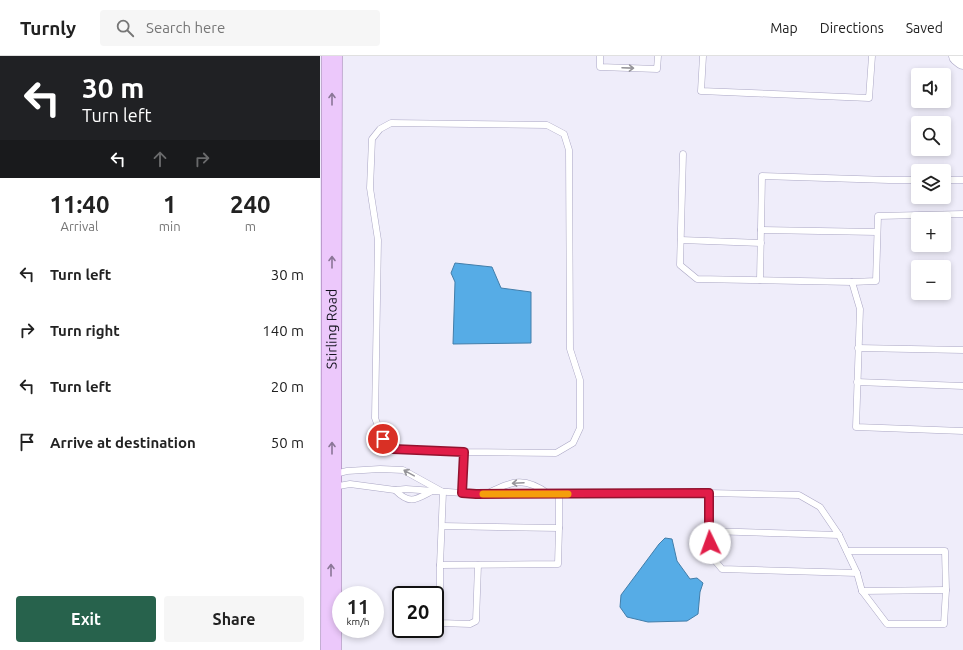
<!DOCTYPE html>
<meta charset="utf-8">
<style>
:root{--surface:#fff;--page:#f6f6f6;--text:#222;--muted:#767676;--line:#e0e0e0;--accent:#27624c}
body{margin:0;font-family:Ubuntu,sans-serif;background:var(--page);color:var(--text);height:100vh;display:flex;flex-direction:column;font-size:15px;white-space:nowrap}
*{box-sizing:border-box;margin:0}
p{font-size:13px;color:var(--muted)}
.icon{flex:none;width:22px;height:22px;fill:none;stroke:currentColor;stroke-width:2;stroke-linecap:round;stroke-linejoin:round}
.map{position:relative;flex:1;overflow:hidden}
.panel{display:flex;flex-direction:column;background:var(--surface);width:320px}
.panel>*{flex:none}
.banner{background:#202124;color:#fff;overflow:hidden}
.tools{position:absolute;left:591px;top:12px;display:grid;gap:8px}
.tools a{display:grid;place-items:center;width:40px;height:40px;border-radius:4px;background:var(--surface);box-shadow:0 2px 6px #0003;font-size:20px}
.speed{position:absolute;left:12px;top:530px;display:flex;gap:8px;font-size:20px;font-weight:700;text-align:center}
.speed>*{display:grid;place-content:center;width:52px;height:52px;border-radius:50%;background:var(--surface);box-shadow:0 2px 6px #0003;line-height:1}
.speed small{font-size:10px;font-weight:400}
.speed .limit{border:2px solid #111;border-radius:6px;background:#fff;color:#111}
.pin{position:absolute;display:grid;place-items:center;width:34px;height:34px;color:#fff;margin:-17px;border:2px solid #fff;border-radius:50%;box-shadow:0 1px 4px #0007}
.me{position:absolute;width:44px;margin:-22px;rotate:357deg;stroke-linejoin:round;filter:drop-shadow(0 0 3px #0008)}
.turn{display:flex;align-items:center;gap:14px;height:84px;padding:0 16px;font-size:18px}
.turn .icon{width:52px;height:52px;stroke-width:2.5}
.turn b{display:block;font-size:28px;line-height:34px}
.lanes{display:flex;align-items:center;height:38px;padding:0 16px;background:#0003;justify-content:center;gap:20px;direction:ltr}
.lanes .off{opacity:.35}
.eta{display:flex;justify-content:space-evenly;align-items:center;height:68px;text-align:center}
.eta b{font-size:24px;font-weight:700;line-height:28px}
.action{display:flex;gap:8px;margin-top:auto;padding:8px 16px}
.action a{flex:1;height:46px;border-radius:4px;background:var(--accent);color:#fff;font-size:16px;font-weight:700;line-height:46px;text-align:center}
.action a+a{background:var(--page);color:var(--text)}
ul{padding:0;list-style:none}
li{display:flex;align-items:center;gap:12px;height:56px;padding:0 16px}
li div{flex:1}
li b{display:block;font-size:15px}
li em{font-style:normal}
header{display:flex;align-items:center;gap:24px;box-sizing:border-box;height:56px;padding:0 20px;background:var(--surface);border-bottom:1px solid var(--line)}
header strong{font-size:19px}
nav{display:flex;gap:22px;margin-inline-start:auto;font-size:14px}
.search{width:280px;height:36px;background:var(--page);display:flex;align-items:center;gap:10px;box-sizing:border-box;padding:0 14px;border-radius:4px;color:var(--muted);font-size:15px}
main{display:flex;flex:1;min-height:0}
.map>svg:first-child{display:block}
</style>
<header>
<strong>Turnly</strong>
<div class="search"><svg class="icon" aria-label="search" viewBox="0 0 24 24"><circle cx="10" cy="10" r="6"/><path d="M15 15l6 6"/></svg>Search here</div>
<nav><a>Map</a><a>Directions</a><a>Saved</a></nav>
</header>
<main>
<section class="panel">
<div class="banner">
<div class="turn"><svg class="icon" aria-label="left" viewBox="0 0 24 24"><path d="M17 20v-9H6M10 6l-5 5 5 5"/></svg><div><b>30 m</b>Turn left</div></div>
<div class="lanes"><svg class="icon" aria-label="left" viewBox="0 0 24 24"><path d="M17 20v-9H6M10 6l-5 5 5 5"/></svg><svg class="icon off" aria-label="ahead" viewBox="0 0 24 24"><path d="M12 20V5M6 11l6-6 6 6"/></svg><svg class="icon off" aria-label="right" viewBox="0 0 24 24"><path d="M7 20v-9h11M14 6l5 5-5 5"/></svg></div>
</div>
<div class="eta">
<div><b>11:40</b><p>Arrival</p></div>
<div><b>1</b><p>min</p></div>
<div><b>240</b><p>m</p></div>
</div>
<ul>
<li><svg class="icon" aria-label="left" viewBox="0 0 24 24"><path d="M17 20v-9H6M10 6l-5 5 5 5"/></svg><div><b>Turn left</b></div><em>30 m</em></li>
<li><svg class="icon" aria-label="right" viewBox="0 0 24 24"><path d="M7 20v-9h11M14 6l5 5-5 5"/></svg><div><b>Turn right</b></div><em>140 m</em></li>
<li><svg class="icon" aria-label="left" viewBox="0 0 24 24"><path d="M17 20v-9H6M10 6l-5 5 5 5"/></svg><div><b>Turn left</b></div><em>20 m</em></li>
<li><svg class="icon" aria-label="arrive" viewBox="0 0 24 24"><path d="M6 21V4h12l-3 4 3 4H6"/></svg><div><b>Arrive at destination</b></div><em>50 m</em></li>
</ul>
<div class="action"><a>Exit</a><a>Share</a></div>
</section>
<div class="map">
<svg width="643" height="594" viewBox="0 0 643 594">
<rect width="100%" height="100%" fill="#efedfa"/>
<g fill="#56ace6" stroke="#427eaa">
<path d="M135 207 172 211 181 232 211 236V287L133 288 135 226 131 217Z"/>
<path d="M345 482 352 483 357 505 370 523 377 522 383 527 380 536 378 558 367 565 328 566 307 561 300 551 301 539 339 488Z"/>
</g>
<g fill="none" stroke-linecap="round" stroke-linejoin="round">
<defs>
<g id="lane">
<path d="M280 0V11L337 13 338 0"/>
<path d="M383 0 381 35 549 42 552 0"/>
<path d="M71 67 227 69 244 78 249 94 250 293 260 324V372L253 387 236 397 144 396 73 393 63 383 55 362 58 184 50 132 52 83 60 73Z"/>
<path d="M363 98 360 209 377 223 532 226 540 253 536 371 643 375"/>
<path d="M624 124H643"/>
<path d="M441 174 557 176"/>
<path d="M361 184 441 187"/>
<path d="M440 224 442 120 569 124H598"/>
<path d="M532 226 556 225 558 160 643 158"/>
<path d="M538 292 643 294"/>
<path d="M537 326 643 330"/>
<path d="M15 418 27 415 60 413 83 414 121 435"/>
<path d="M13 431 30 428 75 434 86 433 156 438 389 437 479 439 500 451 519 479 537 517"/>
<path d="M75 434C90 449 95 444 112 435"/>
<path d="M123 436 120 509V567L150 568 156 565 158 509"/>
<path d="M142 437 144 396"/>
<path d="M168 437C193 425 204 420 229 438"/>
<path d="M389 437V475L391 500 402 513 537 517 542 535 567 568H624L626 534 625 495H527"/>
<path d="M239 438V472"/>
<path d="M389 475 519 479"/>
<path d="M120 509 238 508 239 472 122 470"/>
<path d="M542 535 626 534"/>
</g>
<path id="secondary" d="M638 0 643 4"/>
<g id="primary">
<path id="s1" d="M11 594 12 0"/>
</g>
</defs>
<use href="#lane" stroke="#aaa6c4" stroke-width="7"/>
<use href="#secondary" stroke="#aaa6c4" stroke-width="19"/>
<use href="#primary" stroke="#9870ab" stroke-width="21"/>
<use href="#lane" stroke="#fff" stroke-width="6"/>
<use href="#secondary" stroke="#fff" stroke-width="18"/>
<use href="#primary" stroke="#ecc8fb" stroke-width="20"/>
</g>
<defs><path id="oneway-shaft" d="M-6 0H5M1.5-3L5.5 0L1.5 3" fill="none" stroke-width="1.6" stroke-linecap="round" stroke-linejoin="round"/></defs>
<g stroke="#959499">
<use href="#oneway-shaft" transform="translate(308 12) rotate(2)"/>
<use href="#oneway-shaft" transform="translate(89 417) rotate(-151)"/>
<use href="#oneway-shaft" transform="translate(198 427) rotate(177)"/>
</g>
<g stroke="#8a7697">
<use href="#oneway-shaft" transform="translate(12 43) rotate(-90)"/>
<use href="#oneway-shaft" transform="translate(12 206) rotate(-90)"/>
<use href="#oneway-shaft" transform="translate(12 392) rotate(-90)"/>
<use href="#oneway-shaft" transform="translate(11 514) rotate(-90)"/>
</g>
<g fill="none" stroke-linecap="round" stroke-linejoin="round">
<defs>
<path id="route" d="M63 383 73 393 144 396 142 437 156 438 389 437V475L390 487"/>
</defs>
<use href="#route" stroke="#92132f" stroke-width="10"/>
<use href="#route" stroke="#e11d48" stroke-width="7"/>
<path stroke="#f59e0b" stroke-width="7" d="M163 438H248"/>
</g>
<g text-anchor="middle" stroke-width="3" stroke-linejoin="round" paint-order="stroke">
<g font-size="14" fill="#13121d" stroke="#fff">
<text dy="5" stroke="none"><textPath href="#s1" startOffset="321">Stirling Road</textPath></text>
</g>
</g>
</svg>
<div class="tools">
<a><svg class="icon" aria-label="sound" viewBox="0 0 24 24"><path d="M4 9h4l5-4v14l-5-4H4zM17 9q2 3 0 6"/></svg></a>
<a><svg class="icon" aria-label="search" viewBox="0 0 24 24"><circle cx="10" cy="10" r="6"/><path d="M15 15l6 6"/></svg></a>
<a><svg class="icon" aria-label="layers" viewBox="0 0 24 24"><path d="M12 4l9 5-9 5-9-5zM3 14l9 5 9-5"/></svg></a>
<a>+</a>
<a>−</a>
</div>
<div class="speed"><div>11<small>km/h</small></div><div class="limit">20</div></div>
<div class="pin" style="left:63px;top:383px;background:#d93025"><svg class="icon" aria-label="arrive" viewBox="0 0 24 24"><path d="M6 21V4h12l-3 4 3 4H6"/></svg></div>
<svg class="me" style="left:390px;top:487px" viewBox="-20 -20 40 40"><circle r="19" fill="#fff"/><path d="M0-13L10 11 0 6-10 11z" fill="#e11d48"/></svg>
</div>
</main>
